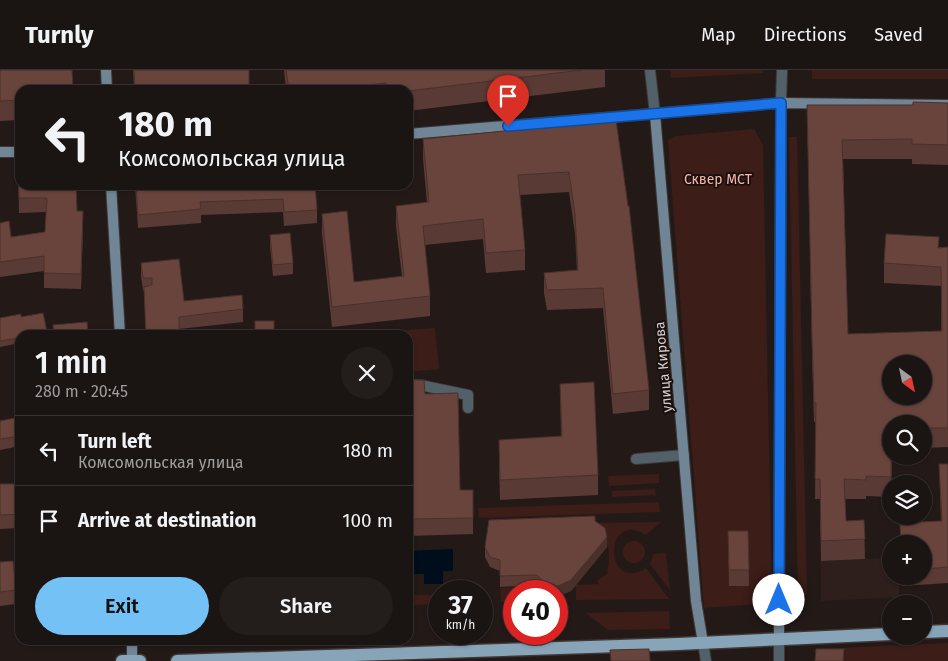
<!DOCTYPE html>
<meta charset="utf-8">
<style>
:root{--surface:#1a1412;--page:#231d1b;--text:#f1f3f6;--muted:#9f9e9f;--line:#383332;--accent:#73c1f5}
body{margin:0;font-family:"Fira Sans",sans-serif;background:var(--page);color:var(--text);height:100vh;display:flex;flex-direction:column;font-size:19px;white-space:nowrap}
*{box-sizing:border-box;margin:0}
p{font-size:16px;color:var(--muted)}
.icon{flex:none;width:28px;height:28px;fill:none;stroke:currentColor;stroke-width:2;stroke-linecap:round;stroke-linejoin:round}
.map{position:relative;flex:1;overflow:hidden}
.panel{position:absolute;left:15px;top:260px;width:398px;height:315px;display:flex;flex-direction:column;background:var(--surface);border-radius:15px;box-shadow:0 1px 4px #0004,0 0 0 1px var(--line)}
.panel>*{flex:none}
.top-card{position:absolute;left:15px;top:15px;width:398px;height:105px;border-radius:15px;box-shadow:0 1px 4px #0004,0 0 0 1px var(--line);background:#1a1412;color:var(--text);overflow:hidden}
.needle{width:32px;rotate:147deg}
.controls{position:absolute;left:882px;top:285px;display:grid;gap:10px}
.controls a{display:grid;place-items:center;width:50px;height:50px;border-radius:50%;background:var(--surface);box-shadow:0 1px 4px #0004,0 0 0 1px var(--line);font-size:25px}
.speed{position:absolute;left:428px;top:510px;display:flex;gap:10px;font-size:25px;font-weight:700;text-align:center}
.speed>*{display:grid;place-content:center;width:65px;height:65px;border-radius:50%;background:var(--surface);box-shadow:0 1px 4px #0004,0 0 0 1px var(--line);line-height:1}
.speed small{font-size:12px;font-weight:400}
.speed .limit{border:8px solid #d22;background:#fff;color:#111}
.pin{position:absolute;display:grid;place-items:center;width:42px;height:42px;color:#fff;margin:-51px -21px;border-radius:50% 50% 50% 0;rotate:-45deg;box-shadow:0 0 5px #0007}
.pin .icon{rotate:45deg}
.me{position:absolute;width:55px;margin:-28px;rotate:0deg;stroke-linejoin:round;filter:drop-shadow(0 0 4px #0008)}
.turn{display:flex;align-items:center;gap:18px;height:105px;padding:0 20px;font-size:22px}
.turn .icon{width:65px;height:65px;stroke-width:2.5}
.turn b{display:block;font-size:35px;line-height:42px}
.round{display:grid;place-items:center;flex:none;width:52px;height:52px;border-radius:26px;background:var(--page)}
.overview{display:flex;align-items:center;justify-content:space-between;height:85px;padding:0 20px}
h1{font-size:30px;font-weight:600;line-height:38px}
.primary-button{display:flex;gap:10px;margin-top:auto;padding:10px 20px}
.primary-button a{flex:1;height:58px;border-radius:30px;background:var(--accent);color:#111;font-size:20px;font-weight:600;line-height:58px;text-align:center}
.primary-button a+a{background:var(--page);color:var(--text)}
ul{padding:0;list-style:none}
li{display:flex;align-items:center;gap:15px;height:70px;padding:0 20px;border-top:1px solid var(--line)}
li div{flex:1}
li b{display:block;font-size:19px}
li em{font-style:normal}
header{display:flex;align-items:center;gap:30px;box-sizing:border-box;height:70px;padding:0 25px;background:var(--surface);border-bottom:1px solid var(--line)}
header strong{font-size:24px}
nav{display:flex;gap:28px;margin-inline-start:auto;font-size:18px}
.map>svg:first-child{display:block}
</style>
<header>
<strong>Turnly</strong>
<nav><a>Map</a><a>Directions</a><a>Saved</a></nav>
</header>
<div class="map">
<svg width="948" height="591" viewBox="0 0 948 591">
<rect width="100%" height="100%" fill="#231a18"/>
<path fill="#2f1f1c" d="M891 488V506H899V527L821 531V491Z"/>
<g fill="#3d1d17">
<path d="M670 0H763V3L671 8Z"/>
<rect x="812" y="0" width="136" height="9"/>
<path d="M754 59 763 75 772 533 704 538 668 70 676 66Z"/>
<path d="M789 67H797L807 525 798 526Z"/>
<path d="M435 258 439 299 408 302V265H383V262Z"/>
<path d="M659 404V413L609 416 608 406Z"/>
<path d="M655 419 656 425 612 427V421Z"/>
<path d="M659 432 660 442 479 448 478 438Z"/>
<path d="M661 452 646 465C603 438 604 525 646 498L669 529 576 530V515L598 514V510L607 504C612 481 608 472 596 453Z"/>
<circle cx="634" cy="482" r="11"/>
<path d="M666 483 670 520 650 494 654 484Z"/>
<path d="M538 516 540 521H514V532H501L500 518Z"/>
<path d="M408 525H439V534L408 535Z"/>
<path d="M669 541 670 559 608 560 586 543Z"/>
<path d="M948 573V591H818L817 579Z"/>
</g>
<path fill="#000d1b" d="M453 479V501H443V514H424V504H408V481Z"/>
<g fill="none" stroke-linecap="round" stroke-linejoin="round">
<defs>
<g id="lane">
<path d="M408 314 425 316 468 325V338"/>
<path d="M636 389 684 385"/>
</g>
<g id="street">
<path d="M650 0 655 44"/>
<path d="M781 33 782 0"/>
<path d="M779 569V591"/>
<path d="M703 573 706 591"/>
</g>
<g id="secondary">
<path d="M106 0 107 20"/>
<path d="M655 44 696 531 703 573"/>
<path d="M408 64 781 33 948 35"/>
<path d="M0 82H20"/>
<path d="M111 115 120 265"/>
<path d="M779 569 781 33"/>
<path d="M132 570V591"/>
</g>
<g id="primary">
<path d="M924 562 948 561"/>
<path d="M122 591H140"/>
<path d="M177 591 678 574 891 564"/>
</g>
</defs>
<use href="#lane" stroke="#403735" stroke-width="12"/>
<use href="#street" stroke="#403735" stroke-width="12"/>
<use href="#secondary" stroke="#403735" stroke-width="12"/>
<use href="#primary" stroke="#403735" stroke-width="15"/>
<use href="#lane" stroke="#52606a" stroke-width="10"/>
<use href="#street" stroke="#52606a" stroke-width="10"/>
<use href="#secondary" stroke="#708696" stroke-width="10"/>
<use href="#primary" stroke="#87a4b9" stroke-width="12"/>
</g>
<g fill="#5a3a34">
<path d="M0 0 20 20V50L0 51Z"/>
<path d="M133 0H249V20H134Z"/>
<path d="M284 0H605V17L408 41V20H286Z"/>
<path d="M948 33V95L912 94V89H843L848 264 941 261V216L884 213V193L939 177H948V377L924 378V354H891V386H892L891 427 866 426V429H845L846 451 864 450 865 489 821 491 820 429H815L816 352H814L812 285 807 35H913Z"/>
<path d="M616 50 649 320V340L613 344 603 238 547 240 544 223V203L577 200 575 164 569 122 520 125 525 180V200L486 203 483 169 425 175 430 226V246L332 257 322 164V144L354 212 402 207 396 156V136L427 133 423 89V69Z"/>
<path d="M18 96 77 141 83 156 81 219 44 218V201L0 207V153L11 167 45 162 46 142 19 143Z"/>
<path d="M135 115H315L317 140V153L284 156 283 142 201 145V153L138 158Z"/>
<path d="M270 165 293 193V204L273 206 270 176Z"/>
<path d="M141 193 184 231 243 239V252L179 259V265H146L144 221 143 220 141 206Z"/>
<path d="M21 247 47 262V265H20V273L0 277V248Z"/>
<path d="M408 310 425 324 460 420H473V464L408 466Z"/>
<path d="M560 314 598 405V425L500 430 499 390V370L561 366Z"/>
<path d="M20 347V376L0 380V351Z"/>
<path d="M939 394H948V513L902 516V506H924V474H900V453L941 451Z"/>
<path d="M0 414H20V458L0 459Z"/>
<path d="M595 451 607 477 571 521 558 526H556V521H543L537 515 500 517V501L490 497 485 487V477Z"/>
<path d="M728 461H748L749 516H729Z"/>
<path d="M0 492 16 520V534L0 536Z"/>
</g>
<g fill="#4a302a">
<path d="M83 141V156L81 219V204Z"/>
<path d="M607 467V477L571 521 558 526V516Z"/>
</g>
<g fill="#69443c" stroke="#4a302a" fill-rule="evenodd">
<path d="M0 0H72L73 20H20V30L0 31Z"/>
<path d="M134 0H249V20H135Z"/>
<path d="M286 0H582L408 21V20H386V13L324 20H289Z"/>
<path d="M913 32 948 33V75L912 74V69L842 70 848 264 942 261 941 197 884 193 886 164 939 167 938 178 948 177V358H924V354H891V407L866 406V410L844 409 846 451 864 450 865 469 821 471 820 409H815L816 333H814L812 266 807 35H913ZM891 294H924V326H891Z"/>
<path d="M616 50 628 136H629L649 320 613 324 603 218 547 220 544 203 578 200 575 144 569 102 518 105 525 180 486 183 483 149 423 156 430 226 332 237 322 144 347 141 354 212 404 206 396 136 429 132 423 69Z"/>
<path d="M18 96H20V115H76L77 141H83L81 204 44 203V186L0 192V153L9 151 11 167 45 162 47 128H19Z"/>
<path d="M136 115H315L317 140 284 142 283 129 200 132 201 139 138 145Z"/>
<path d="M290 163 293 193 273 195 270 165Z"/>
<path d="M179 189 184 231 242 225 243 239 179 247V265H146L144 217 152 215V208H143L141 193Z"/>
<path d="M43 243 47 262 33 265H20V268L0 271V248L21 244V247Z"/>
<rect x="255" y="251" width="19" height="14"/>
<path d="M87 252 88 265H54L53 255Z"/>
<path d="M408 310H424L425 324 458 323 460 420H473V448L408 449Z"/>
<path d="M594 312 598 405 500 410 499 370 562 366 560 314Z"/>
<path d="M20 347V366L0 369V351Z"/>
<path d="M939 394H948V497L924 499V474H901L900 453 942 451Z"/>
<path d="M0 414H20V444L0 445Z"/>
<path d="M595 446V451L605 458 607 467 571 510 558 516 544 512 537 505 500 506V490L490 487 485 477 489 450Z"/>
<path d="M728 461H748L749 500H729Z"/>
<path d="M13 491 16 520 0 522V492Z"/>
<path d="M649 579 650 591H611L610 580Z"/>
<path d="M816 579H844L843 591H815Z"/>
</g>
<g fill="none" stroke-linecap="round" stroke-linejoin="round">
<defs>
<path id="route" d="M508 56 781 33 779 530"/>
</defs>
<use href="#route" stroke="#114b97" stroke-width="12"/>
<use href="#route" stroke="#1a73e8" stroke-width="9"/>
</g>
<g text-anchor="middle" stroke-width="4" stroke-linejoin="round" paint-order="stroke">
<g font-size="14" fill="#f9b5a6" stroke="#1a110f">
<text x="718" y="114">Сквер МСТ</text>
</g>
<g font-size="14" fill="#d6cfce" stroke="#1a110f">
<text transform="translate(663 297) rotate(-95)" y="5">улица Кирова</text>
</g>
</g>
</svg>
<div class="controls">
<a><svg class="needle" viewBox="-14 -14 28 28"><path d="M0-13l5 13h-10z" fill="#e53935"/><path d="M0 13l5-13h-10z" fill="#9f9e9f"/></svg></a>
<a><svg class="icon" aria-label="search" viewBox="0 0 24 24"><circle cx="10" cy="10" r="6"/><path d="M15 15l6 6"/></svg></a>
<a><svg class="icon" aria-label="layers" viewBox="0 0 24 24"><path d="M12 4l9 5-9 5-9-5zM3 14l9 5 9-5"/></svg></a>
<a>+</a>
<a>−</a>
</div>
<div class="speed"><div>37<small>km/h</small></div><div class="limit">40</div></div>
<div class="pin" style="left:508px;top:56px;background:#d93025"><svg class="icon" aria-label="arrive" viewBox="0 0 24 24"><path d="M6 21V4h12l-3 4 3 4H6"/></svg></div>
<svg class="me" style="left:779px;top:530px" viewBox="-20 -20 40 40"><circle r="19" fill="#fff"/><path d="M0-13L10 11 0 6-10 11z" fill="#1a73e8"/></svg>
<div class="top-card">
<div class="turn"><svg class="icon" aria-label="left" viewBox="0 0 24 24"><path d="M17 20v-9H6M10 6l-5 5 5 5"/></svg><div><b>180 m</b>Комсомольская улица</div></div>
</div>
<section class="panel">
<div class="overview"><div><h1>1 min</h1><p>280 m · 20:45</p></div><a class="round"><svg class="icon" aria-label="close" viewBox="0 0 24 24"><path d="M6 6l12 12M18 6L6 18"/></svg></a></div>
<ul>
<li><svg class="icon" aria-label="left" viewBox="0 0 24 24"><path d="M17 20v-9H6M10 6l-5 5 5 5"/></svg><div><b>Turn left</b><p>Комсомольская улица</p></div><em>180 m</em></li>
<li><svg class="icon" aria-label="arrive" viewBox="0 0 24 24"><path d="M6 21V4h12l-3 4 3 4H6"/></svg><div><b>Arrive at destination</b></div><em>100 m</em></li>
</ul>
<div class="primary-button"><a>Exit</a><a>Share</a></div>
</section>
</div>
